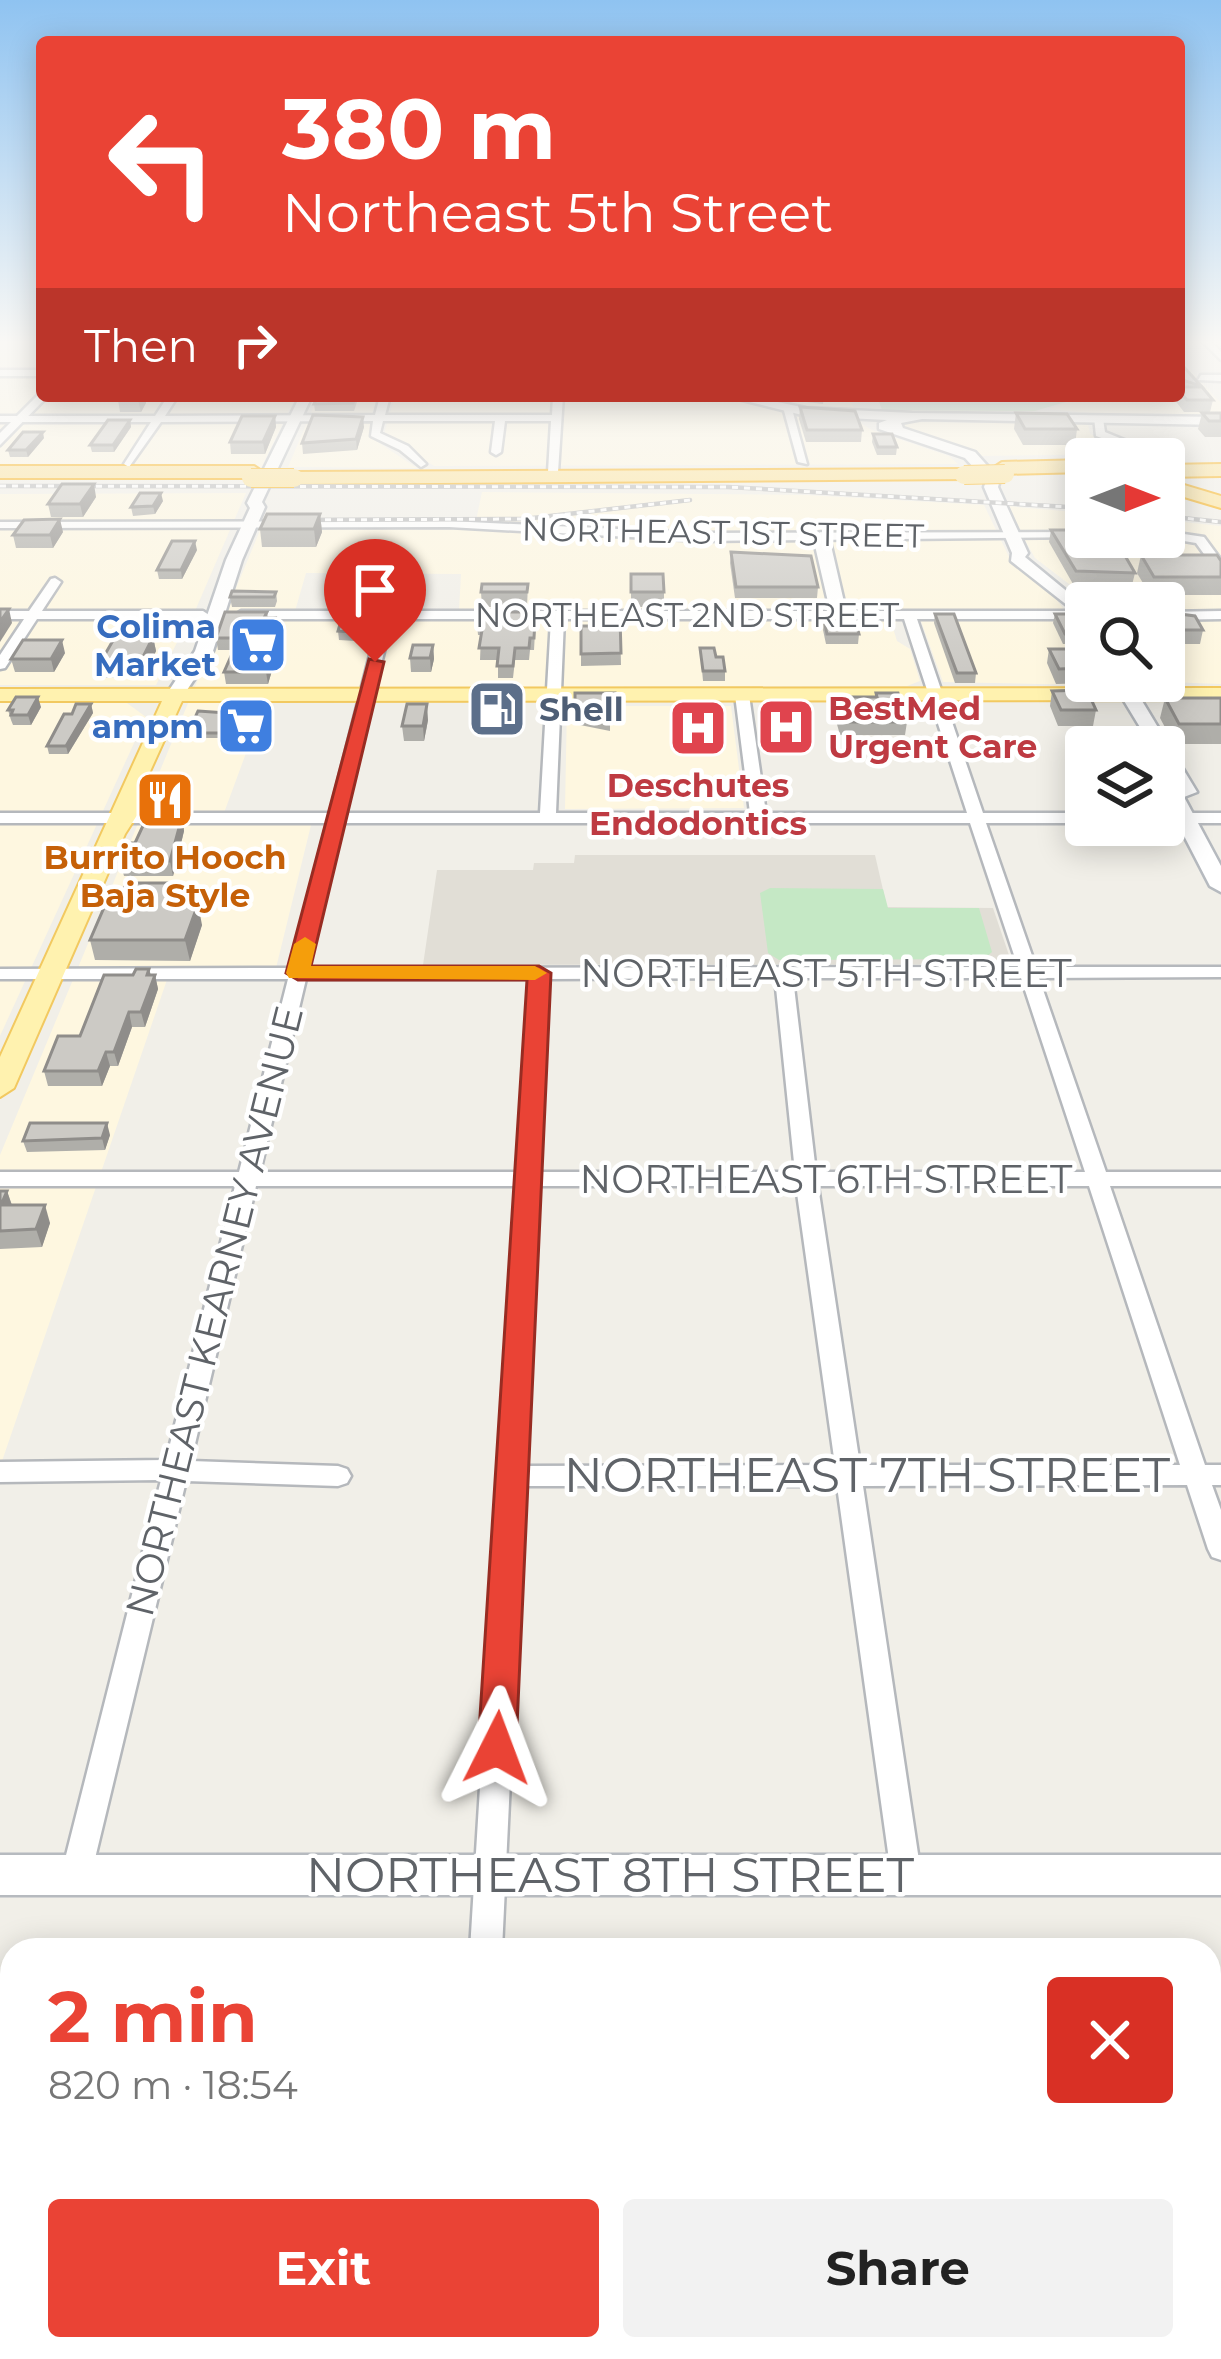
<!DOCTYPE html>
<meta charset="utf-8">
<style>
:root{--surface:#fff;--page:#f2f2f2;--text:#222;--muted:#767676;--accent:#ea4335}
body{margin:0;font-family:Montserrat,sans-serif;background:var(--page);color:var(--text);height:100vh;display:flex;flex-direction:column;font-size:45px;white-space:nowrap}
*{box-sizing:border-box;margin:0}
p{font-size:39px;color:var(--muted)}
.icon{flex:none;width:66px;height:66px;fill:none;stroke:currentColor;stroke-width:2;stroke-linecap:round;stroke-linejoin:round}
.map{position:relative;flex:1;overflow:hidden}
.side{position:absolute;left:0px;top:1938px;width:1221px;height:423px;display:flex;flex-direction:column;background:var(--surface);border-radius:36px 36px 0 0;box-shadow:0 6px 30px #0003}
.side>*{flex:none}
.banner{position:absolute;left:36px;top:36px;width:1149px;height:366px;border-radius:12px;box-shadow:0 6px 30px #0003;background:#ea4335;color:#fff;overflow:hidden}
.needle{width:78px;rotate:90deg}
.fabs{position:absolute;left:1065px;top:438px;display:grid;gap:24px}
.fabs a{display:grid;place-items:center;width:120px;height:120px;border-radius:12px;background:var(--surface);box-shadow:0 6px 30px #0003;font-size:60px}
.pin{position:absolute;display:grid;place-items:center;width:102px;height:102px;color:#fff;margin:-123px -51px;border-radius:50% 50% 50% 0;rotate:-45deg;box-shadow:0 0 12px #0007}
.pin .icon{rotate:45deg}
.me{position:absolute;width:132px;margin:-66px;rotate:3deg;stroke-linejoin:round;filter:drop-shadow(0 0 9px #0008)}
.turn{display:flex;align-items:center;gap:42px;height:252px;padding:0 48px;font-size:54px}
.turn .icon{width:156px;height:156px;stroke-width:2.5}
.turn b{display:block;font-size:84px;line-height:102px}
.then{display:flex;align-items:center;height:114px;padding:0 48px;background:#0003;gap:24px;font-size:45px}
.round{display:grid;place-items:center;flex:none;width:126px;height:126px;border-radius:12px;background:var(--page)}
.head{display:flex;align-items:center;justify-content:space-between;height:204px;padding:0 48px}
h1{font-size:72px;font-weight:700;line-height:90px;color:var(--accent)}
.cta{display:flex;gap:24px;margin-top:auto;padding:24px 48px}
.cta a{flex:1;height:138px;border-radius:12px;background:var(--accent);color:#fff;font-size:48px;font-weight:700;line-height:138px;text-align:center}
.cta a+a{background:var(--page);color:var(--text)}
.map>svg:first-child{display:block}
</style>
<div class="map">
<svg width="1221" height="2359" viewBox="0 0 1221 2359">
<rect width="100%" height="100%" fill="#f1efe8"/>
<g fill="#fef7e0">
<path d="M0 340H42V370L0 371Z"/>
<path d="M1179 357 1221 403V415L1129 417 1048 409 1086 396H1179Z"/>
<path d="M0 374H42V396H296L261 468H0Z"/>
<path d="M318 396H377L370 421 373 439 417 468 288 467Z"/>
<path d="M395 396H848L862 424 872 430 949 456 958 464 434 466 384 434Z"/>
<path d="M905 422 1088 424 1090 434 1137 454 979 456 902 428 899 424Z"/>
<path d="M482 492 806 495 984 505 1011 561 1053 595 1075 624 1086 644V681H1103L1089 685 943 682 917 610 459 611 461 574 306 573 293 618 897 621 893 628 897 641 910 649 920 681 907 686 270 688 221 821H312L276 968H171L0 1467V1155L261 528 474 530Z"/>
<path d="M246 493 195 611 0 610V494Z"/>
<path d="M1006 506 1086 513V537H1164V520L1221 526V684L1140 681H1164V603H1094L1035 558Z"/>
<path d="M189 618 156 685H0V619Z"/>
<path d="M0 702 127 703 146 717 0 1036Z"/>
<path d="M567 706H731L744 808 565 809Z"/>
</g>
<path fill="#e1ded6" d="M575 855H875L887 907 993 908 1012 964 423 965 437 870H533L534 863H574Z"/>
<g fill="#c5e8c5">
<path d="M877 396H1086L1035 411 882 410Z"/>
<path d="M770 888 883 889 888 908H979L992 952 984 959 779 960 768 953 760 893Z"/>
</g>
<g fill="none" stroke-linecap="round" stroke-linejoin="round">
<defs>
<g id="street">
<path d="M1201 340H1210L1221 352V360Z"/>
<rect x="0" y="370" width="42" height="6"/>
<path d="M1201 375H1221V381L1198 380Z"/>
<path d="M168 396H178L165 416 375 415 380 396H390L385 415H552L553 396H563L558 472 553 475 548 472 551 421H505L501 452 496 455 491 452 495 421H383L380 433 408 446 426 464 421 467 400 450 371 436 373 421 161 422 129 467 124 464 151 422H0V416H155Z"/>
<path d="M783 407 792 409 807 464 798 462Z"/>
<path d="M1094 417 1103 419 1105 432 1149 450 1140 452 1096 436Z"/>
<path d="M449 521 702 533 1086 532V537H1091L702 541 449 527 0 528V522Z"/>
<path d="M1164 531 1204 537 1221 560V573L1217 572 1196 543 1160 537H1164Z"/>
<path d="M55 578 61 582 42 611H203L209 615 203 619H37L5 668 0 669V655L24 619H0V611H29L51 579Z"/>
<path d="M388 604 393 605 394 611H1086V619H917L983 813H1086V823H986L1036 967H1221V977L1039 978 1106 1172H1221V1186H1110L1205 1465H1221V1485H1212L1221 1510V1560L1212 1557 1208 1549 1187 1485 863 1486 921 1874 917 1885 906 1889 895 1885 891 1874 837 1486H524L502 1950H470L517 1186H256L191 1461 338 1466 347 1469 351 1476 347 1483 338 1486 186 1481 91 1875 87 1886 76 1890 65 1886 61 1875 161 1480 0 1482V1462L166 1460 235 1186H0V1172H239L288 979H0V969L290 968 327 823H0V813H330L379 619H241L235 615 241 611H381ZM392 619H551L540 813H345ZM564 619H904L967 813H766L749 695 742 691 735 695 750 813H556ZM343 823H970L1018 967 308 968ZM775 978 795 1172H539L548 979ZM793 978H1021L1085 1172H816ZM306 979H530L518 1172H260ZM538 1186H796L835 1465 525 1466ZM818 1186H1089L1180 1465H860Z"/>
<path d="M1221 611V619L1164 620V612Z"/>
<rect x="1164" y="813" width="57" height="10"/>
<rect x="1209" y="2247" width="12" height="36"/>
<rect x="0" y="2248" width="12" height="36"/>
<path d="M444 2349H482L481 2359H443Z"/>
</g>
<g id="secondary">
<path d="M42 391 46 398 0 445V433Z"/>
<path d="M300 396H312L262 502 265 507 242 560 213 651 181 699H169L166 695 195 651 226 560 250 508 247 503Z"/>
<path d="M726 396H749L806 408 912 413 1221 417V425L922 419 901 423 903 428 975 452 1000 480 998 487 1028 553 1025 557 1086 607V620L1011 561 1012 553 984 487 986 481 965 458 879 429V423L887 420 806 416Z"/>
<path d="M821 532 829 537 847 615 839 620 831 615 813 537Z"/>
<path d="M1112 681H1130L1197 792 1184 797 1221 866V892L1210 886 1164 797V747H1152Z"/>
<rect x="0" y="1855" width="1221" height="40"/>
</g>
<path id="primary" d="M1221 688V700L182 701 137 800 141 809 125 834 14 1088 0 1097V1057L162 701H0V689Z"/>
<g id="highway">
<path d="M1086 460V472L1002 474 993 468 1002 462Z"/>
<path d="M1221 464V476L1164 477V465Z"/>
<path d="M0 466H254L263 472 254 478H0Z"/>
<path d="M964 469 971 471V479L294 484 285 478 294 472Z"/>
<path d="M1164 479 1221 496V508L1164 491Z"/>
</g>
</defs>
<use href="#street" stroke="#b5b8bc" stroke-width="5"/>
<use href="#secondary" stroke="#b6babf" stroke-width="5"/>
<use href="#primary" stroke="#f2c960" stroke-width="4"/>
<use href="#highway" stroke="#f9ab00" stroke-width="4"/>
<use href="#street" fill="#fff" fill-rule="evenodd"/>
<use href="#secondary" fill="#fff" fill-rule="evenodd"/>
<use href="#primary" fill="#fff2af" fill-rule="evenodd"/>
<use href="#highway" fill="#fde293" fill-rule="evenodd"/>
<defs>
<g id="rail">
<path d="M0 486 728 487 1086 508"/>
<path d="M1164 516 1221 522"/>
<path d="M289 520 524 519 690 500"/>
</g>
</defs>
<use href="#rail" stroke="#b6b7b8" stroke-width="4.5"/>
<use href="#rail" stroke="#fff" stroke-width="3" stroke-dasharray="6" stroke-linecap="butt"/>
<defs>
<g id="highway-bridge">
<path d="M964 475 1005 474"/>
<path d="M251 478H294"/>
</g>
</defs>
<use href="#highway-bridge" stroke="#f9ab00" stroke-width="20" stroke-linecap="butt"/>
<use href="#highway-bridge" stroke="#fde293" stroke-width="18"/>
</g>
<g fill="#afaea9">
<path d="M1179 366H1183L1213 400 1210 412H1184L1174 399V396H1179Z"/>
<path d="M145 396 146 403 141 412H120L118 400Z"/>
<path d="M359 396 354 411H315L314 404Z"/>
<path d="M788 396H824L823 404 790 400Z"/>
<path d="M800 407 862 430 861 442H806L799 419Z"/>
<path d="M1016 413 1077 429 1075 445H1023L1014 429Z"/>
<path d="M1202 413H1221V437H1205L1198 429Z"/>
<path d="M275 416 276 427 265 454H231L230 442Z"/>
<path d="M130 420 131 427 114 452H92L90 445Z"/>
<path d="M364 427 357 450 303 454 302 443Z"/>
<path d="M873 434 897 447 896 455H877L872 442Z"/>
<path d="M44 438 28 457H10L8 450Z"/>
<path d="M96 497 83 517H51L48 504Z"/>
<path d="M163 501 155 514 133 516 131 507Z"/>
<path d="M320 514 322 532 316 547H262L260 529Z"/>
<path d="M1051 530 1084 554 1135 573 1132 585 1073 584 1049 542Z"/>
<path d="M63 532 53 548H16L13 535Z"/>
<path d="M197 550 182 579H159L157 570Z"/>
<path d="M731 552 818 587 817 598H735L730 563Z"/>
<path d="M1141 555 1221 561V595H1150L1137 573Z"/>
<path d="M631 574 664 592V607H631Z"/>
<path d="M528 584 527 607H482L481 592Z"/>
<path d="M276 592 277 601 275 607H232L230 597Z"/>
<path d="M267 612 268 618 276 628H279L281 640 268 684H226L224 672 234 650H218L216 638Z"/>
<path d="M525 612V621L535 632 534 650H530L529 660H515L513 678H498V660H480L481 635H478L477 624Z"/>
<path d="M1164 612 1203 630 1200 644H1165L1177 665 1173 680H1164Z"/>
<path d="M359 614 360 623 355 641 339 640 338 631Z"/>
<path d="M935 614 976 673 975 683H955L934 623Z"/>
<path d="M1055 614 1084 634 1082 644H1063L1053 623Z"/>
<path d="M620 617 621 665 581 666V626H597Z"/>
<path d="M824 620 859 634 858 644H826L823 630Z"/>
<path d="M153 637 156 651 144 676 103 678 100 663Z"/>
<path d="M433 645 434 659 431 672H411L410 658Z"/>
<path d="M700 648 716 657 725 671V681H703Z"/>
<path d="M1049 649H1086V681H1094L1093 683 1056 684 1047 663Z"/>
<path d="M65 653 54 672H15L11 659Z"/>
<path d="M1052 691 1096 710 1093 726H1058L1050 706Z"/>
<path d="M575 693H615V724H610V731L575 724Z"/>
<path d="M876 693 907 722 905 735H840L833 710 835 697H875Z"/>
<path d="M1165 698H1221V744H1174L1160 718Z"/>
<path d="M91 704 93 713 68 754H49L47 746 72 714Z"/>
<path d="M41 707 31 725H13L11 720 8 710Z"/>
<path d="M768 709 806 724 805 734 770 735 767 719Z"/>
<path d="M272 716 273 722 224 738H189L188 733Z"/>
<path d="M428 720 424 741H404L402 726Z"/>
<path d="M176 784 178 795 172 808 151 806 149 796Z"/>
<path d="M182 817 184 831 173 876H124L120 861Z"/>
<path d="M177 883 180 904 202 925 190 961 95 960 90 940Z"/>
<path d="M149 969 151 975H155L158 989 145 1027H132L118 1066H110L102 1086H48L44 1071 80 1036 133 975Z"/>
<path d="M110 1135 105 1150 27 1152 23 1141Z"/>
<path d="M0 1191H7L12 1205 50 1223 42 1247 0 1249Z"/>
</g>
<g fill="#8f8d8a">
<path d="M141 396H145L146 403 141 412 138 400Z"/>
<path d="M275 416 276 427 265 454 263 442Z"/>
<path d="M363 417 364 427 357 450 356 439Z"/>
<path d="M130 420 131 427 114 452 113 445Z"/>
<path d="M43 432 44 438 28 457 26 450Z"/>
<path d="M94 484 96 497 83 517 80 504Z"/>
<path d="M161 493 163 501 155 514 153 506Z"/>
<path d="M320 514 322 532 316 547 314 529Z"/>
<path d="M60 519 63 532 53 548 50 535Z"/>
<path d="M195 541 197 550 182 579 181 570Z"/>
<path d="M9 609 12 623 0 642V622Z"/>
<path d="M359 614 360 623 355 641 354 632Z"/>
<path d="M279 628 281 640 268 684 266 672Z"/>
<path d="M153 637 156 651 144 676 141 661Z"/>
<path d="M62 640 65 653 54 672 51 659Z"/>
<path d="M433 645 434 659 431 672 430 658Z"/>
<path d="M38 697 41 707 31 725 28 715Z"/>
<path d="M91 704 93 713 68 754 66 746Z"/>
<path d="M427 704 428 720 424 741 423 726Z"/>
<path d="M272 716 273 722 224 738 223 733Z"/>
<path d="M176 784 178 795 172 808 170 798Z"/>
<path d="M182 817 184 831 173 876 170 861Z"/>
<path d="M177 883 181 903 173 925 168 904Z"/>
<path d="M198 904 202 925 190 961 185 940Z"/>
<path d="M149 969 152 982 155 975 158 989 145 1027 141 1012Z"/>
<path d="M129 1012 132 1027 118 1066 114 1052Z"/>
<path d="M106 1052 110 1066 102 1086 98 1071Z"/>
<path d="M107 1123 110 1135 105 1150 102 1138Z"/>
<path d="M7 1191 13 1209 1 1205Z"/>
<path d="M45 1205 50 1223 42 1247 36 1229Z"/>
</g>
<g fill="#cccac5" stroke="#8f8d8a" stroke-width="3">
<path d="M1179 366H1183L1201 386 1179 379Z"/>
<path d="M1179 387H1202L1213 400H1187L1179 391Z"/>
<path d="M121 396H141L138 400H118Z"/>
<path d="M318 396H356L353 403 314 404Z"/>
<path d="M800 407 855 411 862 430H807Z"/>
<path d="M1016 413 1067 414 1077 429H1025Z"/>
<path d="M1202 413H1221V421H1209Z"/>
<path d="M313 415 363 417 356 439 302 443Z"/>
<path d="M242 416H275L263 442H230Z"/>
<path d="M108 420H130L113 445H90Z"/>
<path d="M23 432H43L26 450H8Z"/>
<path d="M873 434H892L897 447H878Z"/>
<path d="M62 484H94L80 504H48Z"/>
<path d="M140 493H161L153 506 131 507Z"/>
<path d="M267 514H320L314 529H260Z"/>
<path d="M60 519 50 535H13L24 520Z"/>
<path d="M1051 530H1070L1084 554H1124L1135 573 1076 571Z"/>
<path d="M172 541H195L181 570H157Z"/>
<path d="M731 552 811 556 818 587H736Z"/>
<path d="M1141 555H1217L1221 561V577H1154Z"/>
<path d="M631 574H663L664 592H631Z"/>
<path d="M482 584H528L527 592H481Z"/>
<path d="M232 591 276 592 274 597H230Z"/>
<path d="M0 609H9L0 622Z"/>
<path d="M225 612H267L264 618H275L271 628H279L266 672H224L239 638H216Z"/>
<path d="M479 612H525L524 621H535L534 638H530L529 648H515L513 666H497L499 648H479L483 624H477Z"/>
<path d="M1164 612 1195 616 1203 630H1164Z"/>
<path d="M343 614H359L354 632 338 631Z"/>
<path d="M935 614H954L976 673H957Z"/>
<path d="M1055 614H1073L1084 634H1065Z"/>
<path d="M597 617H620L621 653 581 654V626H597Z"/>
<path d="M824 620H855L859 634H827Z"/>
<path d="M115 637H153L141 661 100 663Z"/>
<path d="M23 640H62L51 659H11Z"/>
<path d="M1164 643 1177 665H1164Z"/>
<path d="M413 645H433L430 658H410Z"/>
<path d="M700 648H714L716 657H723L725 671H703Z"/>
<path d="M1049 649H1086V668L1059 669Z"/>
<path d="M1087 690 1096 710H1061L1052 691Z"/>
<path d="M575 693H615V709H610V716L579 711 575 709Z"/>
<path d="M876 693H898L907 722H841L835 697H877Z"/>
<path d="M16 697H38L28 715H11L13 710H8Z"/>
<path d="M1165 698H1221V724H1179Z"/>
<path d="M76 704H91L66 746H47L64 714H72Z"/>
<path d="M407 704H427L423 726H402Z"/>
<path d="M768 709H802L806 724H771Z"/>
<path d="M198 711 272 716 223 733H188Z"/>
<path d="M154 784H176L170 798 149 796Z"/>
<path d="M147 817H182L170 861H120L128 843H135Z"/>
<path d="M126 883H177L168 904H198L185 940H90L109 896 123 891Z"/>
<path d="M136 969H149L147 975H155L141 1012H129L114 1052H106L98 1071H44L58 1036H80L104 975H133Z"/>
<path d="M30 1123H107L102 1138 23 1141Z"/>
<path d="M0 1191H7L1 1205H45L36 1229 0 1231Z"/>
</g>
<linearGradient id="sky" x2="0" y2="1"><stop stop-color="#8fc3f1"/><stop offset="0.51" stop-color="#f9f8f5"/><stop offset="1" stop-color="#f9f8f5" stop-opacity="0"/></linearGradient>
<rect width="1221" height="670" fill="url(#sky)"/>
<path fill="#ea4335" stroke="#982c22" stroke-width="3" d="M369 659 384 662 311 966H539L551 973 516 1748 511 1761 497 1766 484 1761 478 1748 527 980H298L286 973Z"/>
<path fill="#f59e0b" d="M305 937 316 944 311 966H535L547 973 535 980 289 978 286 973 294 944Z"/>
<defs>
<symbol id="supermarket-square" viewBox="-11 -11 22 22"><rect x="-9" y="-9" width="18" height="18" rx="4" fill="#3f7fe0" stroke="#fff"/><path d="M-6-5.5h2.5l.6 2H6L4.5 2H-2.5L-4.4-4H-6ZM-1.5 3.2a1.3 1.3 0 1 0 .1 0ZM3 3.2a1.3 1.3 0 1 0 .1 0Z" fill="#fff"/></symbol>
<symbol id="fuel-square" viewBox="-11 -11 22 22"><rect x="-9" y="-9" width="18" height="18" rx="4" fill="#5c6f8a" stroke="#fff"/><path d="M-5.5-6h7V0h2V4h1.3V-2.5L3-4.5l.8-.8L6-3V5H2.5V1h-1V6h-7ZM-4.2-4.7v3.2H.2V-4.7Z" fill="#fff"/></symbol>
<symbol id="hospital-square" viewBox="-11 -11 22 22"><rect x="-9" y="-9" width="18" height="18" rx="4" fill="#e0444e" stroke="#fff"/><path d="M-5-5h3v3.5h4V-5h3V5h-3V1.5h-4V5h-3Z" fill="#fff"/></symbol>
<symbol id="restaurant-square" viewBox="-11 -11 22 22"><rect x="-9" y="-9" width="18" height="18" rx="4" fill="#e8710a" stroke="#fff"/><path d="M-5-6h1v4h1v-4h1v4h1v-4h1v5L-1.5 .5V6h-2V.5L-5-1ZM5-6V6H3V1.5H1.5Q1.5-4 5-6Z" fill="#fff"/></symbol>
</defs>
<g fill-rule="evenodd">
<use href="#supermarket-square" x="225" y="612" width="66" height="66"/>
<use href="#fuel-square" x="464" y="676" width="66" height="66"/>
<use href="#supermarket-square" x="213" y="693" width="66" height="66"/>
<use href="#hospital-square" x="753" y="694" width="66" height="66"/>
<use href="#hospital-square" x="665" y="695" width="66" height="66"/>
<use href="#restaurant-square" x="132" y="767" width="66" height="66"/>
</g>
<g text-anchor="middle" stroke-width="9" stroke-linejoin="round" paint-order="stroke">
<g font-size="33" fill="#5f6368" stroke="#fff">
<text transform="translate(723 532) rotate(1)" y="12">NORTHEAST 1ST STREET</text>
<text x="687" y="627">NORTHEAST 2ND STREET</text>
</g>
<g font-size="33" font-weight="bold" fill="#366cbe" stroke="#fff" text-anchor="end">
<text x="216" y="638">Colima<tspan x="216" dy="38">Market</tspan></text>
<text x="204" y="738">ampm</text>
</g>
<g font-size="33" font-weight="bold" fill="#be3a42" stroke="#fff" text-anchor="start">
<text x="828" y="720">BestMed<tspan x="828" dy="38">Urgent Care</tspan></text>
<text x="698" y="797" text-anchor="middle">Deschutes<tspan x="698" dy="38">Endodontics</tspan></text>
</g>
<g font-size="33" font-weight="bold" fill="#4e5e75" stroke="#fff" text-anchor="start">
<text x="539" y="721">Shell</text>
</g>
<g font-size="33" font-weight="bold" fill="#c56008" stroke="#fff">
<text x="165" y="869">Burrito Hooch<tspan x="165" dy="38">Baja Style</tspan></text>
</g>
<g font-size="39" fill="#5f6368" stroke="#fff">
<text x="826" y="987">NORTHEAST 5TH STREET</text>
<text x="826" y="1193">NORTHEAST 6TH STREET</text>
<text transform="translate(214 1311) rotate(-76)" y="14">NORTHEAST KEARNEY AVENUE</text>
</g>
<g font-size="48" fill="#5f6368" stroke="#fff">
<text x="867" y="1492">NORTHEAST 7TH STREET</text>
<text x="610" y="1892">NORTHEAST 8TH STREET</text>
</g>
</g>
</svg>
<div class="fabs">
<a><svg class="needle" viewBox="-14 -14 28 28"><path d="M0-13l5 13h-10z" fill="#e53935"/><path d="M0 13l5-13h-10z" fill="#767676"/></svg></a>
<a><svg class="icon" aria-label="search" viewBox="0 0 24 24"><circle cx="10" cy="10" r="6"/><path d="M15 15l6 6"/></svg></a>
<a><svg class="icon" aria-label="layers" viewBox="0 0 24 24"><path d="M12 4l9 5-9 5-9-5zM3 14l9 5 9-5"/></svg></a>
</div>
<div class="pin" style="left:375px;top:662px;background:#d93025"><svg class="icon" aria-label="arrive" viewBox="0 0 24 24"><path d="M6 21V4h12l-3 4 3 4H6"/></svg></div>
<svg class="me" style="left:497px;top:1748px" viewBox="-20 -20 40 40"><path d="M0-17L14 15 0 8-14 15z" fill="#ea4335" stroke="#fff" stroke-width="4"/></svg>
<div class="banner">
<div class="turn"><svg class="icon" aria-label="left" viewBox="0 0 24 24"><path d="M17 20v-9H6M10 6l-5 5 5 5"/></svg><div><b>380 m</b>Northeast 5th Street</div></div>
<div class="then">Then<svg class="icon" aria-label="right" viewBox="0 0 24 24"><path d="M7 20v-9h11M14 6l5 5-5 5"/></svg></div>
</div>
<section class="side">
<div class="head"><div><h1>2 min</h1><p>820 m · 18:54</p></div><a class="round" style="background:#d93025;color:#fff"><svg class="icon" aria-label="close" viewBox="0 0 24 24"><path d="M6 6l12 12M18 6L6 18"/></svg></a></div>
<div class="cta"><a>Exit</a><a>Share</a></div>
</section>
</div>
